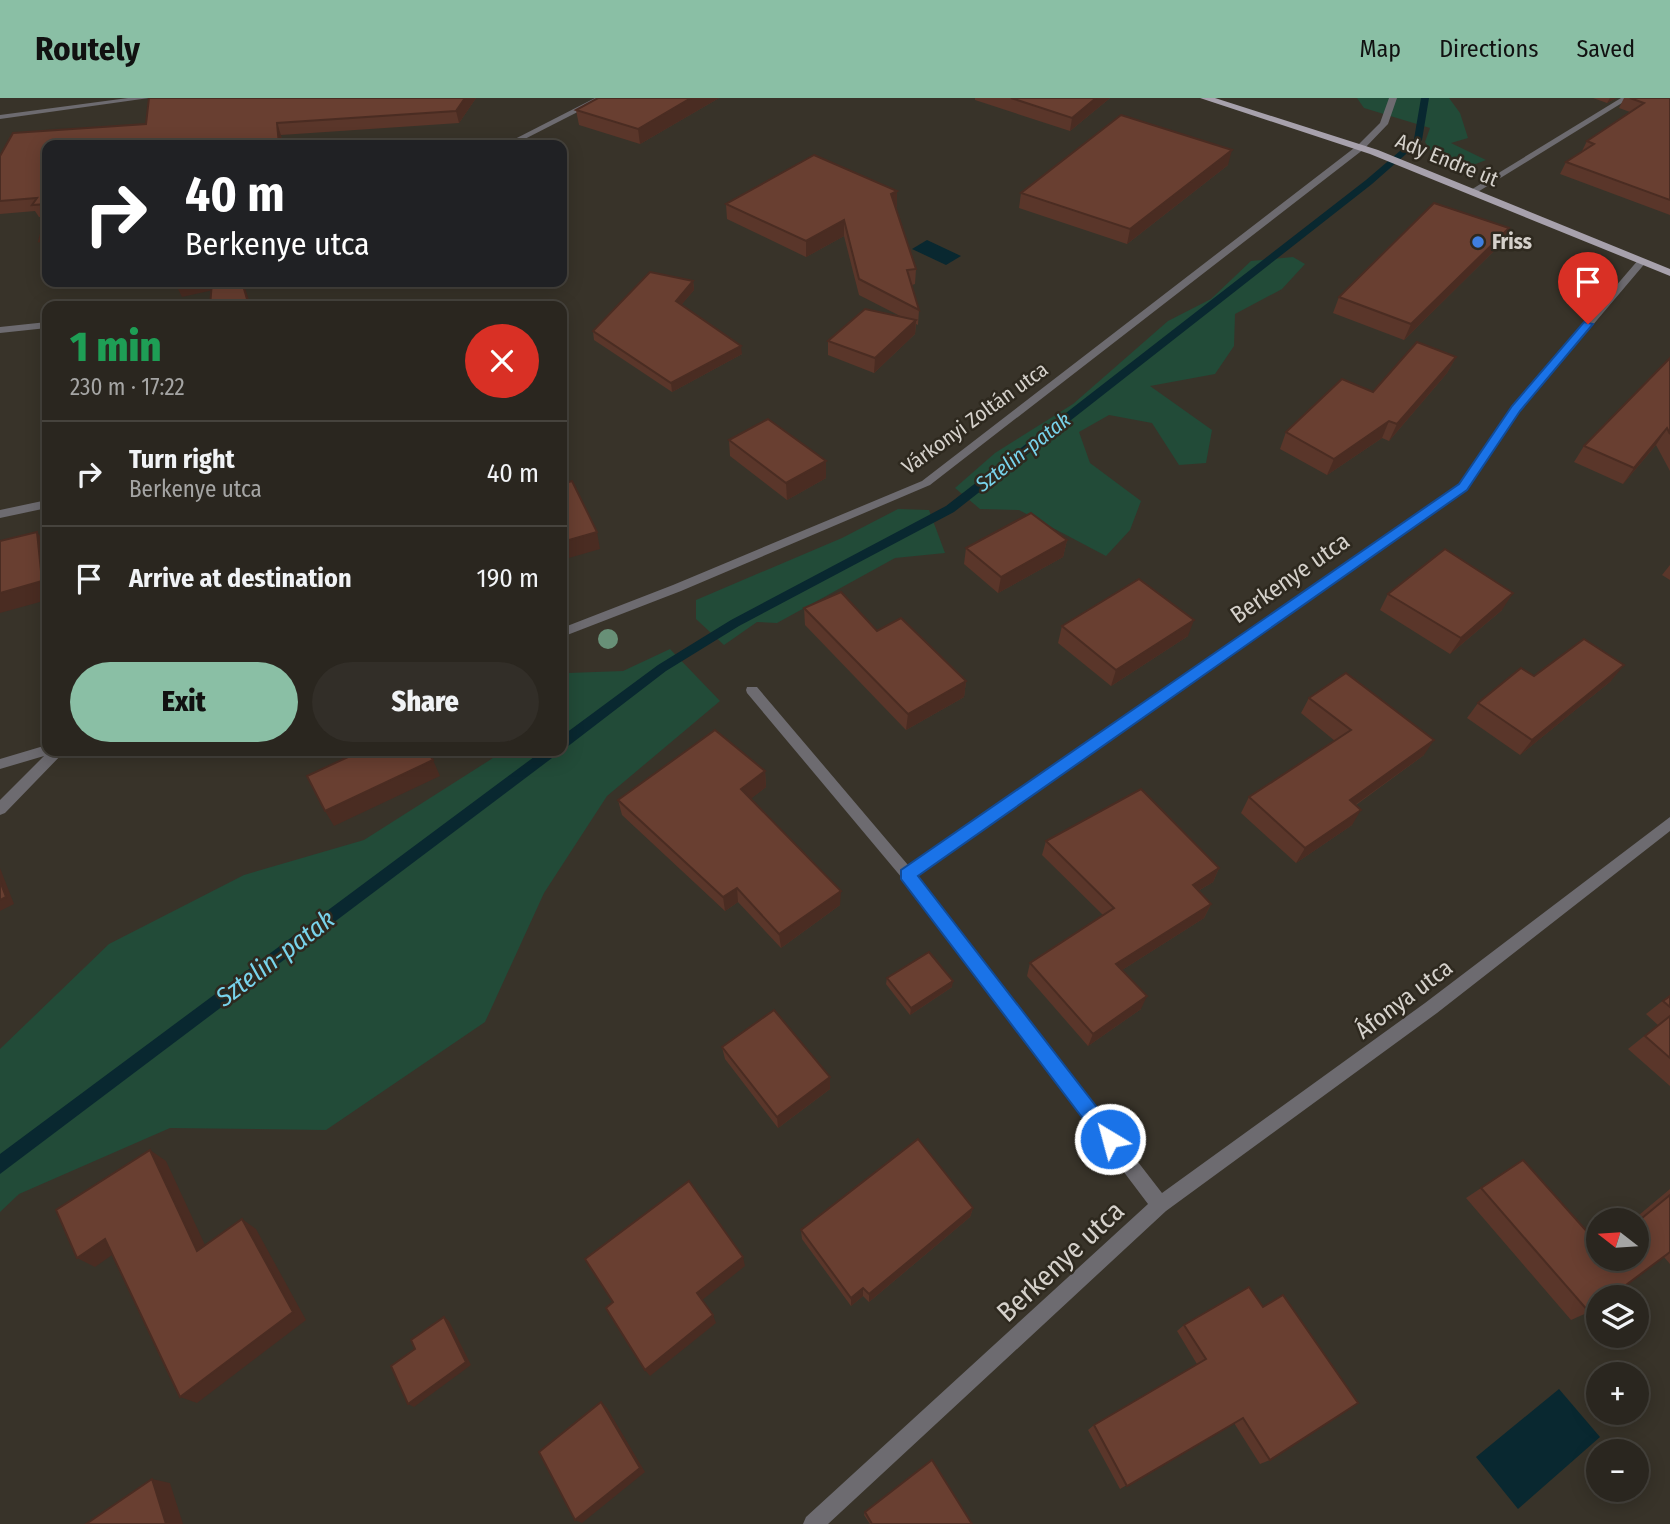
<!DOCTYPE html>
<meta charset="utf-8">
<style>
:root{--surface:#2a261f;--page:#322e28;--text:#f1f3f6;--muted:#a5a5a4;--line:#46433d;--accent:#8abfa5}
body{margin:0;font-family:"Fira Sans Condensed",sans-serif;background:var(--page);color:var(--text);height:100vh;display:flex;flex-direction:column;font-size:26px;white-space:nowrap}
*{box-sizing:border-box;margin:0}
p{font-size:23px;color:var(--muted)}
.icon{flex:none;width:38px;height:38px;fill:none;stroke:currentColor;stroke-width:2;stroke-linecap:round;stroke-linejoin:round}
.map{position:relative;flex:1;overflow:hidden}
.details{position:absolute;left:42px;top:203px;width:525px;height:455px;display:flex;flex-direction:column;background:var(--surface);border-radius:14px;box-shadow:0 4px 18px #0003,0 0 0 2px var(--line)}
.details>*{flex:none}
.guide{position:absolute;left:42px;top:42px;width:525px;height:147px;border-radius:14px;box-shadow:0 4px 18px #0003,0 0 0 2px var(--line);background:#202124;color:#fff;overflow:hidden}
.needle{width:46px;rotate:287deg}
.fabs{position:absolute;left:1586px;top:1110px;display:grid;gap:14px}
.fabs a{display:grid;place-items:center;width:63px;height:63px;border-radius:50%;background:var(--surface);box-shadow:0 4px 18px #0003,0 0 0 2px var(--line);font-size:35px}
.pin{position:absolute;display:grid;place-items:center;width:60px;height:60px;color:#fff;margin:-72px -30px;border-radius:50% 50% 50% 0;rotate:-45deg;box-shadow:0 0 7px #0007}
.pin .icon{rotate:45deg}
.me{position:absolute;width:77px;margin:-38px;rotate:323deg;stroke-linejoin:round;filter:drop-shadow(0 0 5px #0008)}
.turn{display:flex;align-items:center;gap:24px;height:147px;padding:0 28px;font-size:32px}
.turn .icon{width:91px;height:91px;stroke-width:2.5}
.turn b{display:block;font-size:49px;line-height:60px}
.round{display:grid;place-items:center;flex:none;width:74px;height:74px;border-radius:37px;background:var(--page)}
.headline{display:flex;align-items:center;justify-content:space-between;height:119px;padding:0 28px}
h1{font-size:42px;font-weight:800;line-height:52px;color:#1e9e55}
.action{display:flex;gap:14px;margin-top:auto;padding:14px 28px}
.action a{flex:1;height:80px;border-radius:42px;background:var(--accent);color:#111;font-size:28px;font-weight:800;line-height:80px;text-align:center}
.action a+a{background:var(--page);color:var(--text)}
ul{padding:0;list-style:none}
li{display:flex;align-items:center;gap:21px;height:105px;padding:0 28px;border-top:2px solid var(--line)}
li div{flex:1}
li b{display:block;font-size:26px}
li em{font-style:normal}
header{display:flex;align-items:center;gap:42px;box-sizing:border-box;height:98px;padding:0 35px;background:var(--accent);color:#111}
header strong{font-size:33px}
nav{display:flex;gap:38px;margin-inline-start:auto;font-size:24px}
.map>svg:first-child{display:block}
</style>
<header>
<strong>Routely</strong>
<nav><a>Map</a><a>Directions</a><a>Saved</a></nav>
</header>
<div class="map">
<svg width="1670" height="1426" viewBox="0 0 1670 1426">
<rect width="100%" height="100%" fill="#383329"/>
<g fill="#224b38">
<path d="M1357 0H1449L1460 15 1468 40 1451 45 1486 62 1473 67 1430 52 1425 44 1430 30 1364 10Z"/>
<path d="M1293 159 1305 166 1282 191 1235 216 1234 248 1215 276 1150 288 1212 332 1206 365 1179 367 1152 325 1109 317 1079 334 1090 365 1141 403 1130 432 1106 458 1019 412 980 411 955 390 995 355 1073 306 1168 223 1211 201 1251 163Z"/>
<path d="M898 411 929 412 945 455 895 460 777 525 757 524 724 547 696 521V502L842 440Z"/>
<path d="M670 551 720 603 607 698 544 795 485 924 326 1032 170 1030 19 1096 0 1114V951L109 846 244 777 364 742 504 653H562V583L568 575 623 573Z"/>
</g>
<g fill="#092830">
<path d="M927 142 961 158 946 167 912 151Z"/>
<path d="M1559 1291 1600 1339 1518 1411 1476 1359Z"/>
</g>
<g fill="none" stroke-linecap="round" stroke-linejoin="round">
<g fill="#092830" fill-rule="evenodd">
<path d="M1421 0H1429L1422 42 1372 86 954 414 739 528 666 573 567 649 562 650V638L658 567 731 522 946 408 1366 82 1414 41Z"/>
<path d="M542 653H558L556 657 0 1076V1056Z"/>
</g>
<g fill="#6d6b70" fill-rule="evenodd">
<path d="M128 0H149L0 21V17Z"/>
<path d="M595 0H605L513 47H503Z"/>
<path d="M1389 0H1397L1388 26 1364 51 930 387 681 493 562 539V530L673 487 922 383 1358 47 1380 25Z"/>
<path d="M1621 0H1630L1476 95 1469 93Z"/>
<path d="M1639 161 1647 163 1520 313 1467 392 916 777 1162 1095 1425 905 1670 719V733L1437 915 1166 1113 828 1426H803L806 1419 1148 1106 902 780 747 595 746 592 747 589H757L908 767 1459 386 1512 309Z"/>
<path d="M47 224V230L0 235V229Z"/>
<path d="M47 402V410L0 420V412Z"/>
<path d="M47 647V653H65L5 715 0 717V702L44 658 0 671V661Z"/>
</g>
<path fill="#a7a1ac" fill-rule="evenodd" d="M1200 0H1215L1378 52 1670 171V178L1370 56Z"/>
</g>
<circle fill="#689077" cx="608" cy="541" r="10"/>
<g fill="#5a362a">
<path d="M149 0H476L459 25 281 37 282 47H47V155H46L39 143 46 119H39L35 113 0 116V58L13 35 146 26Z"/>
<path d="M719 0 640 46 579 27 576 12Z"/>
<path d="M975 0H1110L1070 33 975 2Z"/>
<path d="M1593 0H1616L1607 5Z"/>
<path d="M1624 0H1670V117L1560 76 1566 64 1581 55 1587 43 1630 14 1619 10Z"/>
<path d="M1228 67 1127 146 1019 110 1021 95Z"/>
<path d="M726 106 897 108 896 109 916 171 915 186 912 187 919 212 918 227 916 226 915 236 874 275 828 257V243L902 219 859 197 844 138 806 159 727 121Z"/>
<path d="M1509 130 1501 146 1404 242 1333 215 1339 199Z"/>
<path d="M693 183 694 192 681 207 742 256 672 294 594 242 593 233Z"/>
<path d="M1456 259 1447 275 1389 343 1382 340 1327 377 1280 351 1286 334 1373 294Z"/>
<path d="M1670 260V373L1656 347 1623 386 1574 364 1584 348Z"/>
<path d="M729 342 826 363V380L787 402 730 358Z"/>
<path d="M1067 442 1063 459 998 495 964 466 966 450Z"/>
<path d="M1670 467V482L1662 477Z"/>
<path d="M1388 496 1502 512 1450 556 1380 512Z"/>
<path d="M804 510 877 533 966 583 964 599 906 632 805 527Z"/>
<path d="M1062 528 1188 538 1111 588 1058 545Z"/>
<path d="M1611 583 1520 657 1467 620 1478 605Z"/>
<path d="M1309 600 1424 657 1356 707 1352 727 1296 765 1241 715 1249 699 1335 643 1301 615Z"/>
<path d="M765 673 766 689 750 701 840 807 781 850 738 804 725 813 622 717 618 702Z"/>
<path d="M1046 743 1219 770 1213 784 1198 793 1211 806 1204 820 1122 872 1141 911 1088 948 1027 878 1030 865 1103 817 1042 757Z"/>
<path d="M887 880 952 889 910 917 886 886Z"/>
<path d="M1670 897V988L1628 951 1658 927 1646 916Z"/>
<path d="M722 949 830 991 778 1030 725 961Z"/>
<path d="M1523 1062 1598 1160H1636V1122H1633L1670 1091V1166L1664 1159 1589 1214 1571 1222 1466 1100Z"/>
<path d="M973 1110 970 1119 869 1204 863 1198 851 1208 802 1141 801 1132Z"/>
<path d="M1184 1227 1270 1362 1260 1366 1234 1325 1120 1391 1088 1332 1094 1327 1197 1266 1177 1233Z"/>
<path d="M865 1414 972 1426H870L864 1417Z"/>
</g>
<g fill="#4a2c22">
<path d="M465 0H476L459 25 456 13Z"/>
<path d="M691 0H719L640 46 638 31Z"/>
<path d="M1096 0H1110L1070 33 1072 20Z"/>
<path d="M1610 0H1616L1607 5Z"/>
<path d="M277 25 281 37 282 47H279Z"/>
<path d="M1232 52 1228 67 1127 146 1130 131Z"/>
<path d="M897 93V108L891 112V96Z"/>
<path d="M844 122V138L806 159V143Z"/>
<path d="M1509 130 1501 146 1404 242 1411 226Z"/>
<path d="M47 141V155H46L39 143Z"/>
<path d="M693 183 694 192 677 212 676 203Z"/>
<path d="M188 184H215L218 191 182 199 176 187Z"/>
<path d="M242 184H243L251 208H249Z"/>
<path d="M916 222 915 236 874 275 875 260Z"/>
<path d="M741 248 742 256 672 294 671 285Z"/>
<path d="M1456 259 1447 275 1389 343 1397 326Z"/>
<path d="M1389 323 1382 340 1327 377 1334 361Z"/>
<path d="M1667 330 1656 347 1623 386 1634 370Z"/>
<path d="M826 363V380L787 402 786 385Z"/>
<path d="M37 434 47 447V502L0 515V495Z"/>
<path d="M597 434 600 451 562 462V444Z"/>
<path d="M1067 442 1063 459 998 495 1001 479Z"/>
<path d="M1513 495 1502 512 1450 556 1461 540Z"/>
<path d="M1194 522 1188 538 1111 588 1116 572Z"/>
<path d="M1624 567 1611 583 1520 657 1532 642Z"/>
<path d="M966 583 964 599 906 632 908 616Z"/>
<path d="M1434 642 1424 657 1341 717 1350 702Z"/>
<path d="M433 662 440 678 334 728 325 713Z"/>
<path d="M765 673 766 689 743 707 741 691Z"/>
<path d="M1361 712 1352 727 1296 765 1305 750Z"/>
<path d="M0 770 14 806 0 813Z"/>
<path d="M1219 770 1213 784 1186 800 1193 787Z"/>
<path d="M737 790 738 804 725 813 723 799Z"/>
<path d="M841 793 840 807 781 850 779 836Z"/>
<path d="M1211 806 1204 820 1111 879 1116 866Z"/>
<path d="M953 883 952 889 910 917 911 910Z"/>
<path d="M1147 898 1141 911 1088 948 1093 936Z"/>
<path d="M830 979V991L778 1030 777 1019Z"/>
<path d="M150 1052 166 1063 212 1162 197 1153Z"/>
<path d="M973 1110 970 1119 869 1204V1196Z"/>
<path d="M242 1121 256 1131 306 1222 197 1305 180 1299Z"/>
<path d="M105 1141 122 1150 95 1169 77 1160Z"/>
<path d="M743 1159 745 1168 701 1203 697 1195Z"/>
<path d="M863 1190V1198L851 1208V1200Z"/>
<path d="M713 1217 716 1225 650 1278 645 1272Z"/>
<path d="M444 1219 449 1223 471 1267 414 1309 408 1306Z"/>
<path d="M601 1304 607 1310 645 1374 582 1425 575 1422Z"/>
<path d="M152 1381 170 1385 183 1426H166Z"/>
</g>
<g fill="#693f31" stroke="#4a2c22" stroke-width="2">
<path d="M149 0H465L456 13 277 25 279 47H47V106L32 107 37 100 0 103V58L13 35 146 26Z"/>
<path d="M598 0H691L638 31 576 12Z"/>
<path d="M1011 0H1096L1072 20Z"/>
<path d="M1630 0H1670V102L1566 64 1594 46 1587 43 1644 5Z"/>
<path d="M1121 17 1232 52 1130 131 1021 95Z"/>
<path d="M814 57 897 93 891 96 916 171 907 172 919 212 859 181 844 122 806 143 726 106Z"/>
<path d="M1434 105 1509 130 1411 226 1339 199Z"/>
<path d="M47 114V141L39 143Z"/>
<path d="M47 163V172L43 173Z"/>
<path d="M650 174 693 183 676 203 741 248 671 285 593 233Z"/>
<path d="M175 184H188L176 187Z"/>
<path d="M212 184H242L249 208H210Z"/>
<path d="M865 211 916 222 875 260 828 243Z"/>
<path d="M1417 244 1456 259 1397 326 1389 323 1334 361 1286 334 1342 281 1373 294Z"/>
<path d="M1670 260V336L1667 330 1634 370 1584 348Z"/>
<path d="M768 321 826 363 786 385 729 342Z"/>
<path d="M572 383 597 434 562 444V386Z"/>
<path d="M1031 415 1067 442 1001 479 966 450Z"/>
<path d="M37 434 42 483 0 495V443Z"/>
<path d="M1445 451 1513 495 1461 540 1388 496Z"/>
<path d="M1139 481 1194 522 1116 572 1062 528Z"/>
<path d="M841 494 877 533 901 520 966 583 908 616 804 510Z"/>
<path d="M1584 541 1624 567 1532 642 1478 605 1521 570 1534 578Z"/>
<path d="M1346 575 1434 642 1350 702 1361 712 1305 750 1249 699 1351 632 1309 600Z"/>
<path d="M715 632 765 673 741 691 841 793 779 836 737 790 723 799 618 702Z"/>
<path d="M361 653H427L433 662 325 713 307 678Z"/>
<path d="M1141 691 1219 770 1193 787 1211 806 1116 866 1147 898 1093 936 1030 865 1114 810 1046 743Z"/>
<path d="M0 783 6 799 0 802Z"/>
<path d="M929 854 953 883 911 910 887 880Z"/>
<path d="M1670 898V909L1663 903Z"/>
<path d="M774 912 830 979 777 1019 722 949Z"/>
<path d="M1670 918V960L1645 938Z"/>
<path d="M918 1041 973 1110 869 1196 863 1190 851 1200 801 1132Z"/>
<path d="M150 1052 197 1153 242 1121 293 1214 180 1299 105 1141 77 1160 56 1112Z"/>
<path d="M1523 1062 1598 1146V1160H1636V1125L1670 1097V1154L1610 1199H1598V1208L1589 1214 1481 1090Z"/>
<path d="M689 1083 743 1159 697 1195 713 1217 645 1272 606 1210 613 1204 585 1161Z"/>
<path d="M1249 1189 1263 1209 1283 1197 1358 1305 1270 1362 1243 1320 1127 1388 1094 1327 1206 1261 1184 1227Z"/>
<path d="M444 1219 466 1264 408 1306 391 1268 415 1251 411 1242Z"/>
<path d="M601 1304 640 1370 575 1422 539 1354Z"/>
<path d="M932 1362 972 1426H872L865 1414Z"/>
<path d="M152 1381 166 1426H86Z"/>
</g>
<path fill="#1a73e8" stroke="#114b97" stroke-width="2" d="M1584 224 1593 226 1520 313 1467 392 918 778 1116 1034 1119 1041 1116 1047 1110 1050 1103 1047 901 781V772L1459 386 1512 308Z"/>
<circle fill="#3f7fe0" stroke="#2e291f" stroke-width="2.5" cx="1478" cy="144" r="7"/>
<g text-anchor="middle" stroke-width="5" stroke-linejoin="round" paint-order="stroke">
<g font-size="21" fill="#d5d1cb" stroke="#2e291f">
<text transform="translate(1447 62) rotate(22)" y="7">Ady Endre út</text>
<text transform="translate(975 320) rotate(-36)" y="7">Várkonyi Zoltán utca</text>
</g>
<g font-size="21" font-weight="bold" fill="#d5d1cb" stroke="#2e291f" text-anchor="start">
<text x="1492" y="151">Friss</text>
</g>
<g font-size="21" font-style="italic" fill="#78d3eb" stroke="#2e291f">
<text transform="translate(1023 354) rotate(-38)" y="7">Sztelin-patak</text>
</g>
<g font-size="24" fill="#d5d1cb" stroke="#2e291f">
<text transform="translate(1290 480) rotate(-35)" y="8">Berkenye utca</text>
<text transform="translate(1404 901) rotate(-37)" y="8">Áfonya utca</text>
</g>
<g font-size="26" font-style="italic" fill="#78d3eb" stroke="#2e291f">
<text transform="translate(275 860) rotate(-37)" y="9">Sztelin-patak</text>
</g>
<g font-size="28" fill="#d5d1cb" stroke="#2e291f">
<text transform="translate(1060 1163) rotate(-43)" y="10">Berkenye utca</text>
</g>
</g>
</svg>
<div class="fabs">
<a><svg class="needle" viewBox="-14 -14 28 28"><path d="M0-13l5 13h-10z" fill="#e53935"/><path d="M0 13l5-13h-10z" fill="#a5a5a4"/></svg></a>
<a><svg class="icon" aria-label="layers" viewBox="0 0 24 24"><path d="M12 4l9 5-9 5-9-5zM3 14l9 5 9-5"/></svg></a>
<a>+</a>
<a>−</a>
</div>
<div class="pin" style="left:1588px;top:226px;background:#d93025"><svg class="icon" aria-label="arrive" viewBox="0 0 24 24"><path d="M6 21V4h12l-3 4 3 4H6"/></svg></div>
<svg class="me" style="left:1110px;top:1041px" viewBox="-20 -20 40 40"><circle r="17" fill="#1a73e8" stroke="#fff" stroke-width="3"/><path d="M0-11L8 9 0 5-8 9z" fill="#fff"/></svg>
<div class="guide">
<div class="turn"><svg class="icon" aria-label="right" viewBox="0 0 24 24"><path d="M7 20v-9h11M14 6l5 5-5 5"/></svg><div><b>40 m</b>Berkenye utca</div></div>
</div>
<section class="details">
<div class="headline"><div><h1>1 min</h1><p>230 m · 17:22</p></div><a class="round" style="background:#d93025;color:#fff"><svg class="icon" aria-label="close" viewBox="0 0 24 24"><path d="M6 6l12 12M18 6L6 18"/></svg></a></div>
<ul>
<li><svg class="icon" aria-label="right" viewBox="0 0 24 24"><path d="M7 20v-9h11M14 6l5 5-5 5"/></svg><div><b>Turn right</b><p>Berkenye utca</p></div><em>40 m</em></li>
<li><svg class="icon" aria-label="arrive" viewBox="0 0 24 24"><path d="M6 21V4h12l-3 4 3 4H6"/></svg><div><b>Arrive at destination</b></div><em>190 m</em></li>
</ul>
<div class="action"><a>Exit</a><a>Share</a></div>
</section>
</div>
